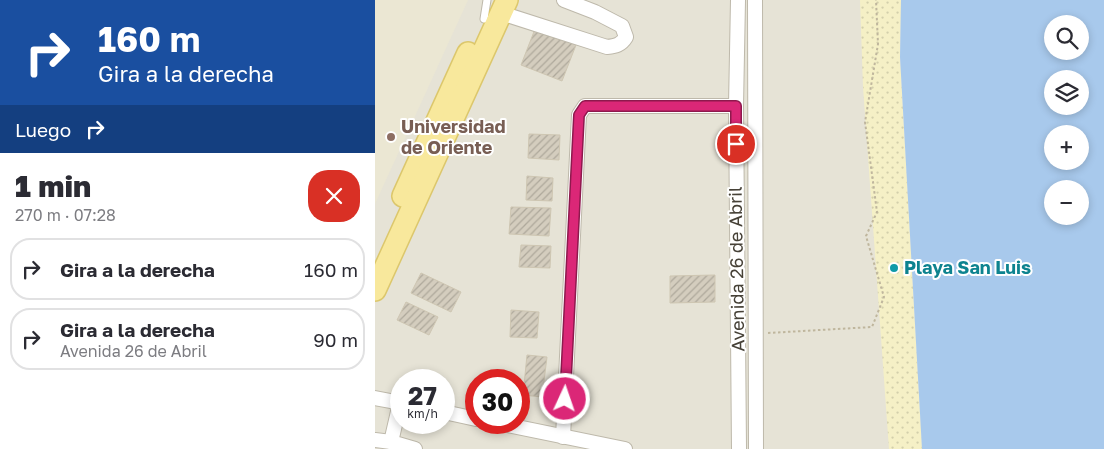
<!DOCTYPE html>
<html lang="es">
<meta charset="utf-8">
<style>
:root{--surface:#fff;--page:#f2f2f3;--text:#2b2b33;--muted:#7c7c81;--line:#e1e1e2}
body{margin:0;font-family:"Golos Text",sans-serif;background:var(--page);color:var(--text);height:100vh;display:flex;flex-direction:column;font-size:19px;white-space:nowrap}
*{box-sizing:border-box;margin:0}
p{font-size:16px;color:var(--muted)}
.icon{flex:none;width:28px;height:28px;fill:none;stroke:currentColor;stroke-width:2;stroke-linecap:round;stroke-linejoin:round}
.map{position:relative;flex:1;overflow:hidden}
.sheet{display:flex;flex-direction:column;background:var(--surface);width:375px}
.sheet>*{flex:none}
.banner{background:#1a4fa0;color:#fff;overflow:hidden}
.buttons{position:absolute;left:669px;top:15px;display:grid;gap:10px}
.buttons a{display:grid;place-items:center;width:45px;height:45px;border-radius:50%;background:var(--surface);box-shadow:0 2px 8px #0003;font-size:25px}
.speed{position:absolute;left:15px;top:369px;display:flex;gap:10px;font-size:25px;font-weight:700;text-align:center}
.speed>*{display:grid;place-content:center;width:65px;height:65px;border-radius:50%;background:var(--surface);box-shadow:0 2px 8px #0003;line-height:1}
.speed small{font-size:12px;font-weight:400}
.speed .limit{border:8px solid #d22;background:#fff;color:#111}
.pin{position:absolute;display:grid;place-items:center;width:42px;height:42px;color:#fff;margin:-21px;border:2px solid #fff;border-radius:50%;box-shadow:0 1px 5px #0007}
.me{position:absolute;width:55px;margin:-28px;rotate:3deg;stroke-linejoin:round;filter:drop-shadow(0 0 4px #0008)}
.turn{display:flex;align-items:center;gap:18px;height:105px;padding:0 15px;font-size:22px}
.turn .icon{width:65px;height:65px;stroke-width:2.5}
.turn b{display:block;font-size:35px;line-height:42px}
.then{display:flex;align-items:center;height:48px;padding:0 15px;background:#0003;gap:10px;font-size:19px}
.round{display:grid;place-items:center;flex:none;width:52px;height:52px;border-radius:20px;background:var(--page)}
.head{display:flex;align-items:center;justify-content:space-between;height:85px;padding:0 15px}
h1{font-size:30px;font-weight:800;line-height:38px}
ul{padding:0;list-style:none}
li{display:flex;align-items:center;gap:15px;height:62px;margin:0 10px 8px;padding:0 5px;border:2px solid var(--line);border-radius:20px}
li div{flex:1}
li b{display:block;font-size:19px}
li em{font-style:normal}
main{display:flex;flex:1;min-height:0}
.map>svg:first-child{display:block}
</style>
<main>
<section class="sheet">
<div class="banner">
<div class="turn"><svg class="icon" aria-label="right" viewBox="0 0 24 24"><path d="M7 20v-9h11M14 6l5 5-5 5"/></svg><div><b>160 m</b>Gira a la derecha</div></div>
<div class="then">Luego<svg class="icon" aria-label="right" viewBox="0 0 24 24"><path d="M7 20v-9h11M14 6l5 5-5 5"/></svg></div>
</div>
<div class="head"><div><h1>1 min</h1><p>270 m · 07:28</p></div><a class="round" style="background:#d93025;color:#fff"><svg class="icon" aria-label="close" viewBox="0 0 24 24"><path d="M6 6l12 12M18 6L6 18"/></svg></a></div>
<ul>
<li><svg class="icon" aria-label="right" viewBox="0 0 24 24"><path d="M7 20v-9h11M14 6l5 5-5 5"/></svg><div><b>Gira a la derecha</b></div><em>160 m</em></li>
<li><svg class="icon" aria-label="right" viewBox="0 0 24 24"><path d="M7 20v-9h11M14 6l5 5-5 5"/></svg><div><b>Gira a la derecha</b><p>Avenida 26 de Abril</p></div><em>90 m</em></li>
</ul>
</section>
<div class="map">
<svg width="729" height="449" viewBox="0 0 729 449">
<defs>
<pattern id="sand-dots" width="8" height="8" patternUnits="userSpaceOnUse" patternTransform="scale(1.25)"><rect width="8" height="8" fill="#f5f0c6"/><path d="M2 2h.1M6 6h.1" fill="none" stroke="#d3cfab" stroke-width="1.8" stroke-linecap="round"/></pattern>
<pattern id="building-hatch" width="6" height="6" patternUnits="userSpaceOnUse" patternTransform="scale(1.25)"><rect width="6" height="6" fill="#d4cdbe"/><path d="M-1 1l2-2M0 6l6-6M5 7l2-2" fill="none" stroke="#aea89b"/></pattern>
</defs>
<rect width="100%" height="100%" fill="#f3f1e8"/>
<path fill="#e6e3d6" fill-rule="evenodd" d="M0 0H526L525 57 547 449H0ZM26 380H69V422H26ZM101 380H144V422H101Z"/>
<path fill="#ebe7d3" d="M0 0H93L0 204Z"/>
<path fill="url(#sand-dots)" d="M485 0H526L525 57 547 449H514L488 87Z"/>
<path fill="#a8c9ec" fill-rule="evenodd" d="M526 0H729V449H547L525 57ZM678 24H705V51H678ZM678 79H705V106H678ZM678 134H705V161H678ZM678 189H705V216H678Z"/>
<g fill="url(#building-hatch)" stroke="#cec6b2">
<path d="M160 29 201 45 187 81 146 65Z"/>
<path d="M154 134 185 135 184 160 153 158Z"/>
<path d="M152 176 178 178 177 201 151 200Z"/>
<path d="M136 207 176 208 174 236 134 234Z"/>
<path d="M146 245 176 246 175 268 144 267Z"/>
<path d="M46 273 86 292 76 312 36 293Z"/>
<path d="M340 275V302L295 303V276Z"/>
<path d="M31 302 63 317 54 335 22 320Z"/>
<path d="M136 310 164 312 162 338 135 337Z"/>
<path d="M152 355 172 357 167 397 148 395Z"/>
</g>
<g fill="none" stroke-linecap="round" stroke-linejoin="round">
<defs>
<path id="service" d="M109 19 112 0"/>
<g id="minor">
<path d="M363 0 361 106 364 449"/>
<path d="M380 0 381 449"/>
<path d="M126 13 232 47C241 46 246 45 251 37L247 26 220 12 189 0"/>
<path d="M0 398 26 403"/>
<path d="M25 403 16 442 40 449"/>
<path d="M69 412 101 419"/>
<path d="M118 422 250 449"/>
<path d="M188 437 204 115 210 106H361"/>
<path d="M0 440 16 442"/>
</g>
<g id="primary">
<path d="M28 196 93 53"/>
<path d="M0 290 132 0"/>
</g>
</defs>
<use href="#service" stroke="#beb9ab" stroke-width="9"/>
<use href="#minor" stroke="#beb9ab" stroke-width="16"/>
<use href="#primary" stroke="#dcc76c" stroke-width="24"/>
<path stroke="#bfb69d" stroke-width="2" stroke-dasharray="2.5 2.5" stroke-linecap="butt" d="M393 333 497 327 509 297 491 236 502 212 490 122 503 44 501 0"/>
<use href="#service" stroke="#fff" stroke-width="7"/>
<use href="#minor" stroke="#fff" stroke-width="14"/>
<use href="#primary" stroke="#f8e89c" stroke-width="21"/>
</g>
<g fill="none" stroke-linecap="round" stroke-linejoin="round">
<defs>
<path id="route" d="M190 399 204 115 210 106H361V144"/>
</defs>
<use href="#route" stroke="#8e194d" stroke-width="12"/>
<use href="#route" stroke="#db2777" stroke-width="9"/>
</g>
<circle fill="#8d6e63" stroke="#fff" stroke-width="2" cx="16" cy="137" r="5"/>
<circle fill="#0f9aa8" stroke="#fff" stroke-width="2" cx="519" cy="268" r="5"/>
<g text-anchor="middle" stroke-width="4" stroke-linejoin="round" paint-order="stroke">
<g font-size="18" font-weight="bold" fill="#785e54" stroke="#fff" text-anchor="start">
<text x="26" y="133">Universidad<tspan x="26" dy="21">de Oriente</tspan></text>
</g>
<g font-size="18" font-weight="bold" fill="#0d838f" stroke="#fff" text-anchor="start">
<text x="529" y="274">Playa San Luis</text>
</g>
<g font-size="18" fill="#464137" stroke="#fff">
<text transform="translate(362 269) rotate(-91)" y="6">Avenida 26 de Abril</text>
</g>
</g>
</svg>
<div class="buttons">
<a><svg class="icon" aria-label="search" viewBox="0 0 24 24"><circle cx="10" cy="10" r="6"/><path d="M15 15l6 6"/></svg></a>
<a><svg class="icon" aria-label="layers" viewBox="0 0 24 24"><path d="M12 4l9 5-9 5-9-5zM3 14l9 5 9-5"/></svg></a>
<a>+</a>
<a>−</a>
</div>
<div class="speed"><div>27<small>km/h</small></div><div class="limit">30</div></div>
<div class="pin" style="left:361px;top:144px;background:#d93025"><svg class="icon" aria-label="arrive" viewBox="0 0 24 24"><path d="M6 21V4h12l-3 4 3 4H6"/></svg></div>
<svg class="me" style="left:190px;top:399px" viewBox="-20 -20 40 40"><circle r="17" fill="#db2777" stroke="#fff" stroke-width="3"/><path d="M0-11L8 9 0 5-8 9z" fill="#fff"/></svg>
</div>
</main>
